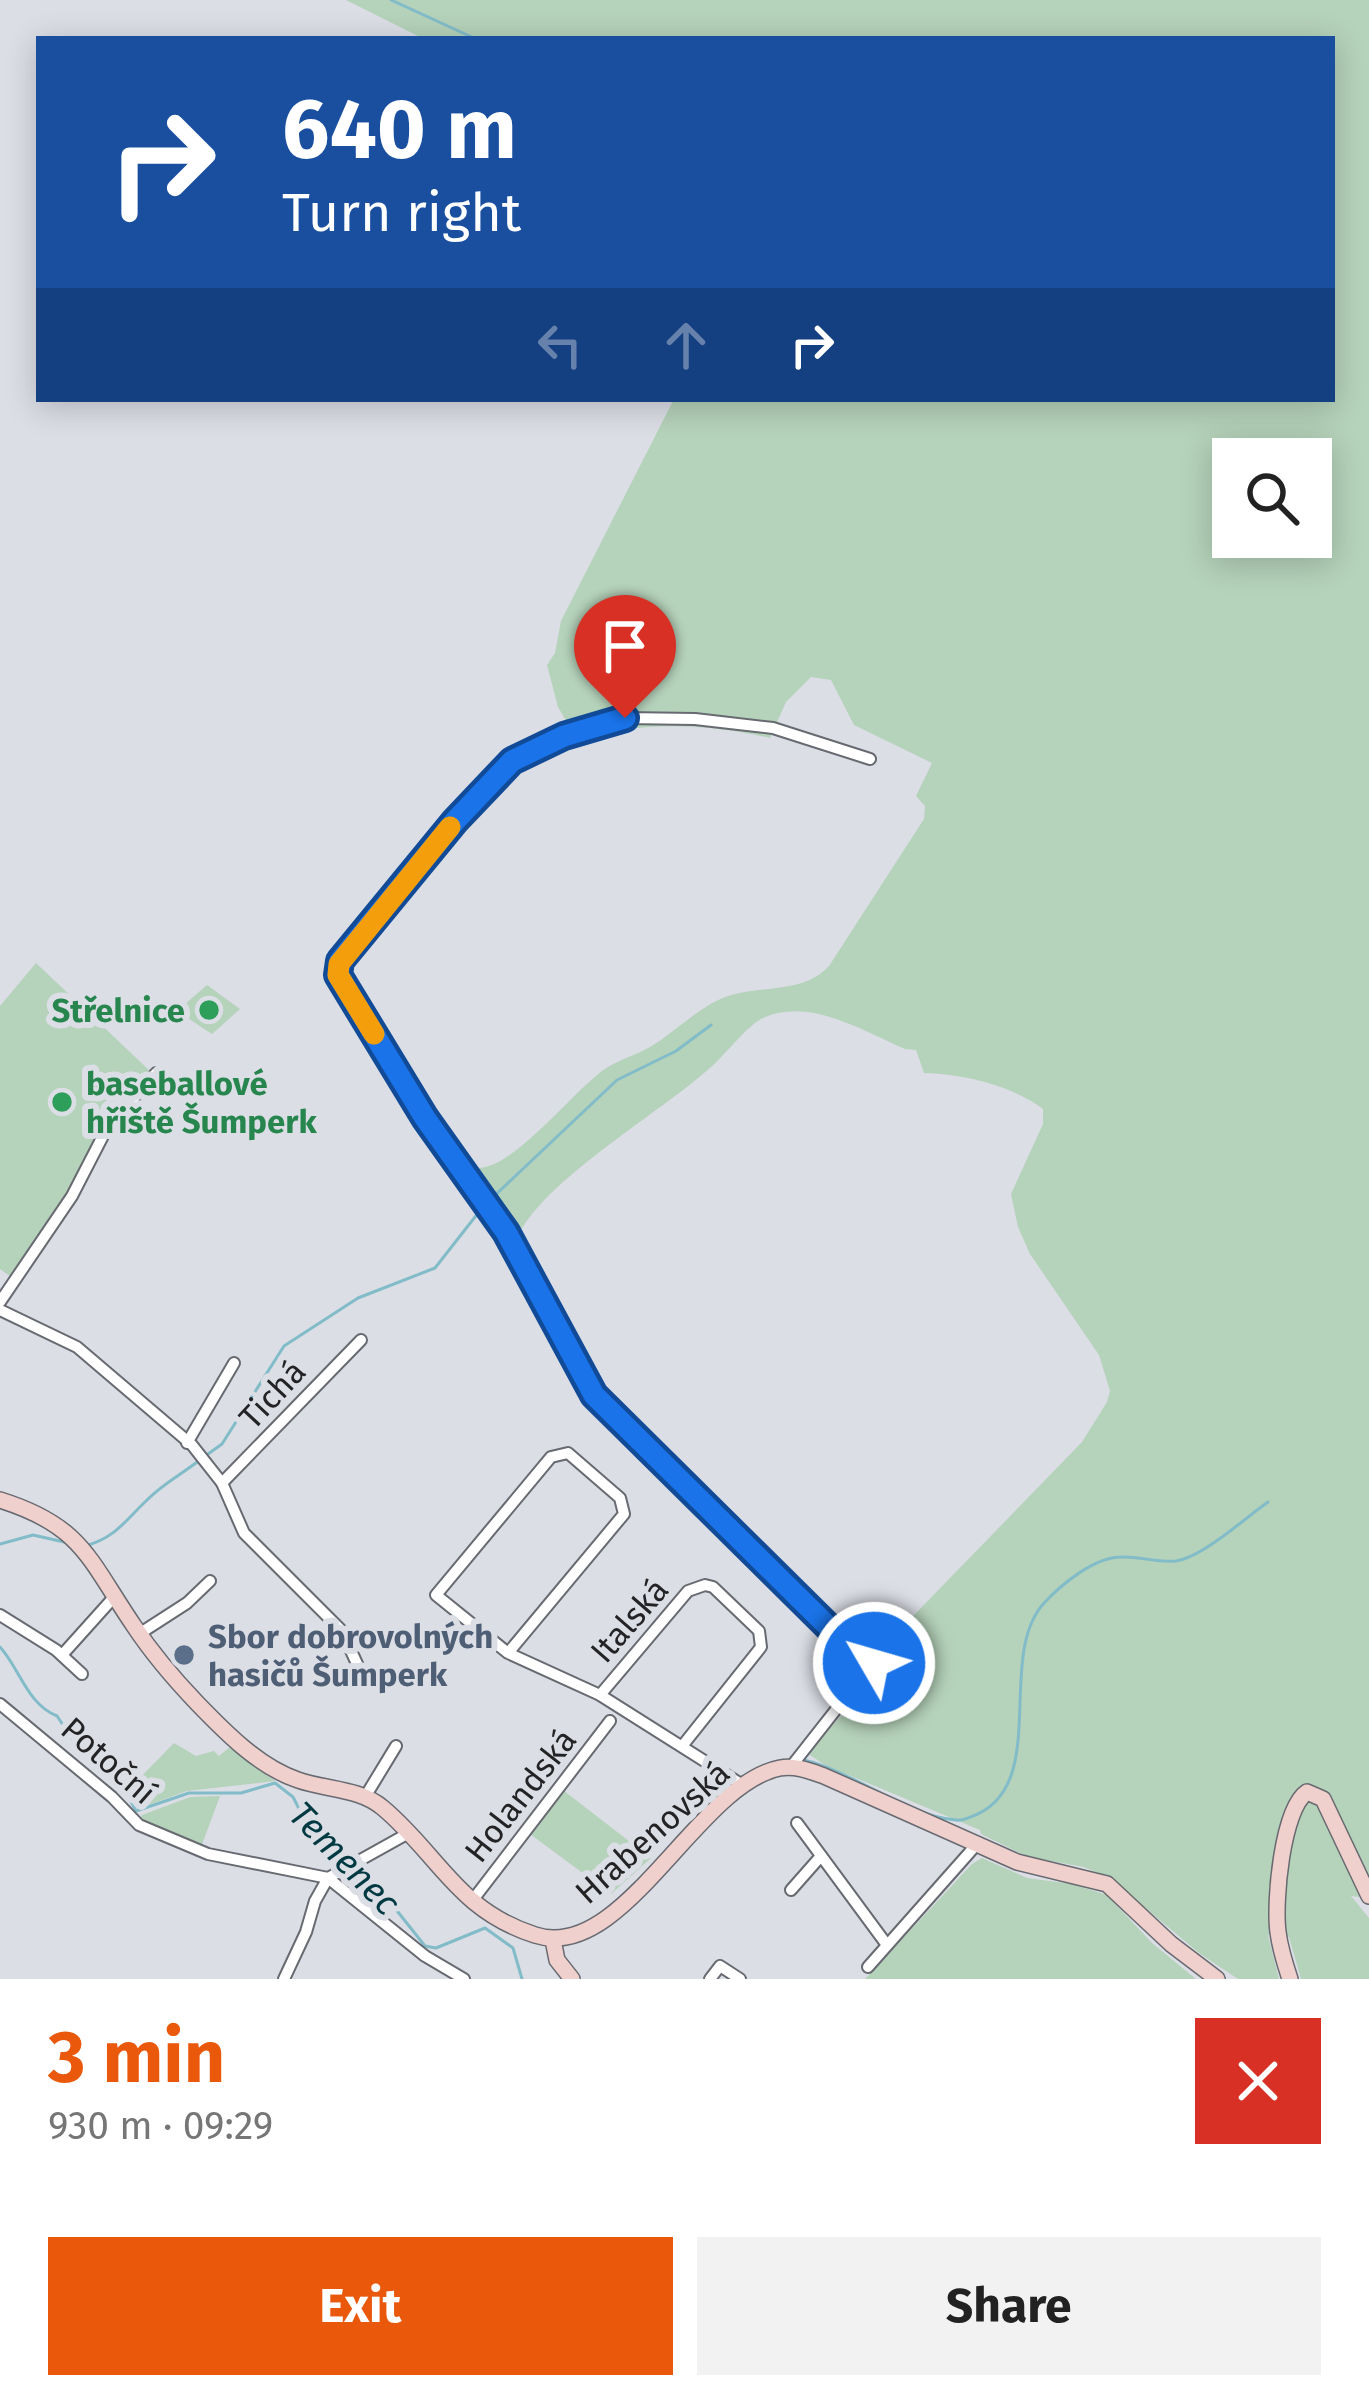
<!DOCTYPE html>
<meta charset="utf-8">
<style>
:root{--surface:#fff;--page:#f2f2f2;--text:#222;--muted:#767676;--accent:#ea580c}
body{margin:0;font-family:"Fira Sans",sans-serif;background:var(--page);color:var(--text);height:100vh;display:flex;flex-direction:column;font-size:45px;white-space:nowrap}
*{box-sizing:border-box;margin:0}
p{font-size:39px;color:var(--muted)}
.icon{flex:none;width:66px;height:66px;fill:none;stroke:currentColor;stroke-width:2;stroke-linecap:round;stroke-linejoin:round}
.map{position:relative;height:1979px;overflow:hidden}
.sheet{display:flex;flex-direction:column;background:var(--surface);flex:1}
.sheet>*{flex:none}
.guide{position:absolute;left:36px;top:36px;width:1299px;height:366px;border-radius:0px;box-shadow:0 6px 30px #0003;background:#1a4fa0;color:#fff;overflow:hidden}
.controls{position:absolute;left:1212px;top:438px;display:grid;gap:24px}
.controls a{display:grid;place-items:center;width:120px;height:120px;border-radius:0px;background:var(--surface);box-shadow:0 6px 30px #0003;font-size:60px}
.pin{position:absolute;display:grid;place-items:center;width:102px;height:102px;color:#fff;margin:-123px -51px;border-radius:50% 50% 50% 0;rotate:-45deg;box-shadow:0 0 12px #0007}
.pin .icon{rotate:45deg}
.me{position:absolute;width:132px;margin:-66px;rotate:308deg;stroke-linejoin:round;filter:drop-shadow(0 0 9px #0008)}
.turn{display:flex;align-items:center;gap:42px;height:252px;padding:0 48px;font-size:54px}
.turn .icon{width:156px;height:156px;stroke-width:2.5}
.turn b{display:block;font-size:84px;line-height:102px}
.lanes{display:flex;align-items:center;height:114px;padding:0 48px;background:#0003;justify-content:center;gap:60px;direction:ltr}
.lanes .off{opacity:.35}
.round{display:grid;place-items:center;flex:none;width:126px;height:126px;border-radius:0px;background:var(--page)}
.summary{display:flex;align-items:center;justify-content:space-between;height:204px;padding:0 48px}
h1{font-size:72px;font-weight:700;line-height:90px;color:var(--accent)}
.button{display:flex;gap:24px;margin-top:auto;padding:24px 48px}
.button a{flex:1;height:138px;border-radius:0px;background:var(--accent);color:#fff;font-size:48px;font-weight:700;line-height:138px;text-align:center}
.button a+a{background:var(--page);color:var(--text)}
.map>svg:first-child{display:block}
</style>
<div class="map">
<svg width="1369" height="1979" viewBox="0 0 1369 1979">
<rect width="100%" height="100%" fill="#dcdee6"/>
<g fill="#b5d2ba" fill-rule="evenodd">
<path d="M346 0H1369V1898L1351 1896 1369 1918V1979H1301L1289 1937 1268 1935 1279 1979H1238L1199 1953 1111 1879 1084 1867 1028 1857 981 1834 980 1830 825 1765 807 1753 900 1652 885 1645 1082 1442 1107 1402 1110 1391 1099 1355 1030 1254 1018 1227 1011 1194 1043 1124V1109C1010 1085 965 1074 924 1073L916 1050 905 1049C862 1031 811 997 763 1018 750 1023 723 1057 710 1068 658 1114 551 1176 520 1232L497 1207 472 1167C508 1178 575 1087 608 1067 621 1059 636 1055 650 1047 679 1030 702 1002 735 994 768 986 805 992 829 966L924 819 925 806 916 796 932 763 854 725 831 680 811 677 786 702 770 738C705 723 641 721 577 740L558 707 547 665 555 653 561 621 674 399H1332V39H424ZM1233 459H1311V537H1233Z"/>
<path d="M36 963 151 1072 98 1133 76 1179 11 1277 0 1269V1006Z"/>
<path d="M207 985 240 1009 212 1034 177 1011Z"/>
<path d="M174 1743 196 1756 214 1751 219 1756 230 1747 275 1781 187 1791 137 1809 127 1791Z"/>
<path d="M564 1791 651 1858 611 1894 530 1834Z"/>
<path d="M220 1796 200 1850 138 1821 142 1815 190 1797Z"/>
<path d="M982 1858 1027 1878 1072 1884 1107 1895 1152 1943 1196 1979H865L972 1864Z"/>
</g>
<g fill="none" stroke-linecap="round" stroke-linejoin="round">
<g stroke="#82bcc8" stroke-width="3">
<path d="M391 0 476 39"/>
<path d="M489 1201 617 1080 676 1051 711 1025"/>
<path d="M208 1454 222 1444 284 1346 358 1298 435 1268 482 1208"/>
<path d="M0 1544 33 1535 64 1542"/>
<path d="M85 1546C115 1538 125 1521 146 1501 161 1485 183 1473 200 1460"/>
<path d="M0 1647C20 1669 27 1704 57 1716L84 1756 118 1777 136 1811 189 1793H241L275 1783 293 1797 311 1832 333 1842 359 1863 425 1946 436 1948 485 1928 513 1948 522 1979"/>
<path d="M804 1760C855 1772 906 1816 956 1820 962 1821 967 1818 973 1816 1052 1786 994 1655 1045 1602 1063 1583 1095 1557 1121 1557 1139 1556 1158 1563 1176 1561 1203 1557 1245 1518 1268 1502"/>
</g>
<defs>
<g id="street">
<path d="M0 1302 72 1196 106 1130 156 1073"/>
<path d="M0 1310 77 1347 192 1445 222 1483 244 1533 342 1631 358 1666"/>
<path d="M187 1443 234 1363"/>
<path d="M222 1483 361 1340"/>
<path d="M0 1615 56 1650 82 1674"/>
<path d="M139 1634 187 1603 210 1581"/>
<path d="M508 1653 624 1514 620 1498 568 1453 551 1457 436 1595 508 1653 600 1695 744 1786"/>
<path d="M62 1655 115 1596"/>
<path d="M869 1667 594 1395 505 1233 425 1118 341 981 337 968 455 822 512 761 564 736 625 718 695 719 773 728 870 759"/>
<path d="M600 1695 688 1591 705 1585 713 1587 759 1631 761 1647 683 1745"/>
<path d="M0 1704 112 1797 139 1825 208 1854 328 1878 425 1956 464 1979"/>
<path d="M790 1768 871 1665"/>
<path d="M365 1797 396 1746"/>
<path d="M797 1823 887 1945"/>
<path d="M791 1890 821 1856"/>
<path d="M472 1901 610 1721"/>
<path d="M868 1967 977 1844"/>
<path d="M284 1979 306 1932 315 1901 328 1878 407 1834"/>
<path d="M710 1979 720 1966 740 1979"/>
</g>
<g id="secondary">
<path d="M0 1500C83 1526 89 1560 134 1626 152 1653 175 1680 197 1703 225 1732 259 1767 298 1780 326 1790 360 1788 383 1808 439 1855 457 1910 535 1935 623 1964 697 1784 780 1768 795 1765 810 1771 824 1776L1017 1862 1107 1884 1171 1944 1217 1979"/>
<path d="M553 1940 557 1960 572 1979"/>
<path d="M1290 1979C1285 1964 1280 1948 1278 1932 1274 1902 1282 1809 1307 1792L1323 1799 1369 1896"/>
</g>
</defs>
<use href="#street" stroke="#686a71" stroke-width="14"/>
<use href="#secondary" stroke="#686a71" stroke-width="18"/>
<use href="#street" stroke="#fff" stroke-width="10"/>
<use href="#secondary" stroke="#f0d0cc" stroke-width="15"/>
</g>
<g fill="none" stroke-linecap="round" stroke-linejoin="round">
<defs>
<path id="route" d="M625 718 564 736 512 761 455 821 340 961 338 975 425 1118 506 1232 594 1395 869 1667 874 1663"/>
</defs>
<use href="#route" stroke="#114b97" stroke-width="30"/>
<use href="#route" stroke="#1a73e8" stroke-width="21"/>
<path stroke="#f59e0b" stroke-width="21" d="M374 1034 338 975 339 964 450 827"/>
</g>
<g fill="#2e9e5b" stroke="#dcdee6" stroke-width="4.5">
<circle cx="209" cy="1010" r="12"/>
<circle cx="62" cy="1102" r="12"/>
</g>
<circle fill="#5c6f8a" stroke="#dcdee6" stroke-width="4.5" cx="184" cy="1655" r="12"/>
<g text-anchor="middle" stroke-width="12" stroke-linejoin="round" paint-order="stroke">
<g font-size="33" font-weight="bold" fill="#27864d" stroke="#dcdee6" text-anchor="end">
<text x="185" y="1022">Střelnice</text>
<text x="86" y="1095" text-anchor="start">baseballové<tspan x="86" dy="38">hřiště Šumperk</tspan></text>
</g>
<g font-size="33" fill="#232326" stroke="#dcdee6">
<text transform="translate(272 1394) rotate(-47)" y="12">Tichá</text>
<text transform="translate(629 1620) rotate(-49)" y="12">Italská</text>
<text transform="translate(109 1760) rotate(41)" y="12">Potoční</text>
<text transform="translate(520 1795) rotate(-52)" y="12">Holandská</text>
<text transform="translate(652 1832) rotate(-42)" y="12">Hrabenovská</text>
</g>
<g font-size="33" font-weight="bold" fill="#4e5e75" stroke="#dcdee6" text-anchor="start">
<text x="208" y="1648">Sbor dobrovolných<tspan x="208" dy="38">hasičů Šumperk</tspan></text>
</g>
<g font-size="36" font-style="italic" fill="#003942" stroke="#dcdee6">
<text transform="translate(345 1858) rotate(46)" y="13">Temenec</text>
</g>
</g>
</svg>
<div class="controls">
<a><svg class="icon" aria-label="search" viewBox="0 0 24 24"><circle cx="10" cy="10" r="6"/><path d="M15 15l6 6"/></svg></a>
</div>
<div class="pin" style="left:625px;top:718px;background:#d93025"><svg class="icon" aria-label="arrive" viewBox="0 0 24 24"><path d="M6 21V4h12l-3 4 3 4H6"/></svg></div>
<svg class="me" style="left:874px;top:1663px" viewBox="-20 -20 40 40"><circle r="17" fill="#1a73e8" stroke="#fff" stroke-width="3"/><path d="M0-11L8 9 0 5-8 9z" fill="#fff"/></svg>
<div class="guide">
<div class="turn"><svg class="icon" aria-label="right" viewBox="0 0 24 24"><path d="M7 20v-9h11M14 6l5 5-5 5"/></svg><div><b>640 m</b>Turn right</div></div>
<div class="lanes"><svg class="icon off" aria-label="left" viewBox="0 0 24 24"><path d="M17 20v-9H6M10 6l-5 5 5 5"/></svg><svg class="icon off" aria-label="ahead" viewBox="0 0 24 24"><path d="M12 20V5M6 11l6-6 6 6"/></svg><svg class="icon" aria-label="right" viewBox="0 0 24 24"><path d="M7 20v-9h11M14 6l5 5-5 5"/></svg></div>
</div>
</div>
<section class="sheet">
<div class="summary"><div><h1>3 min</h1><p>930 m · 09:29</p></div><a class="round" style="background:#d93025;color:#fff"><svg class="icon" aria-label="close" viewBox="0 0 24 24"><path d="M6 6l12 12M18 6L6 18"/></svg></a></div>
<div class="button"><a>Exit</a><a>Share</a></div>
</section>
